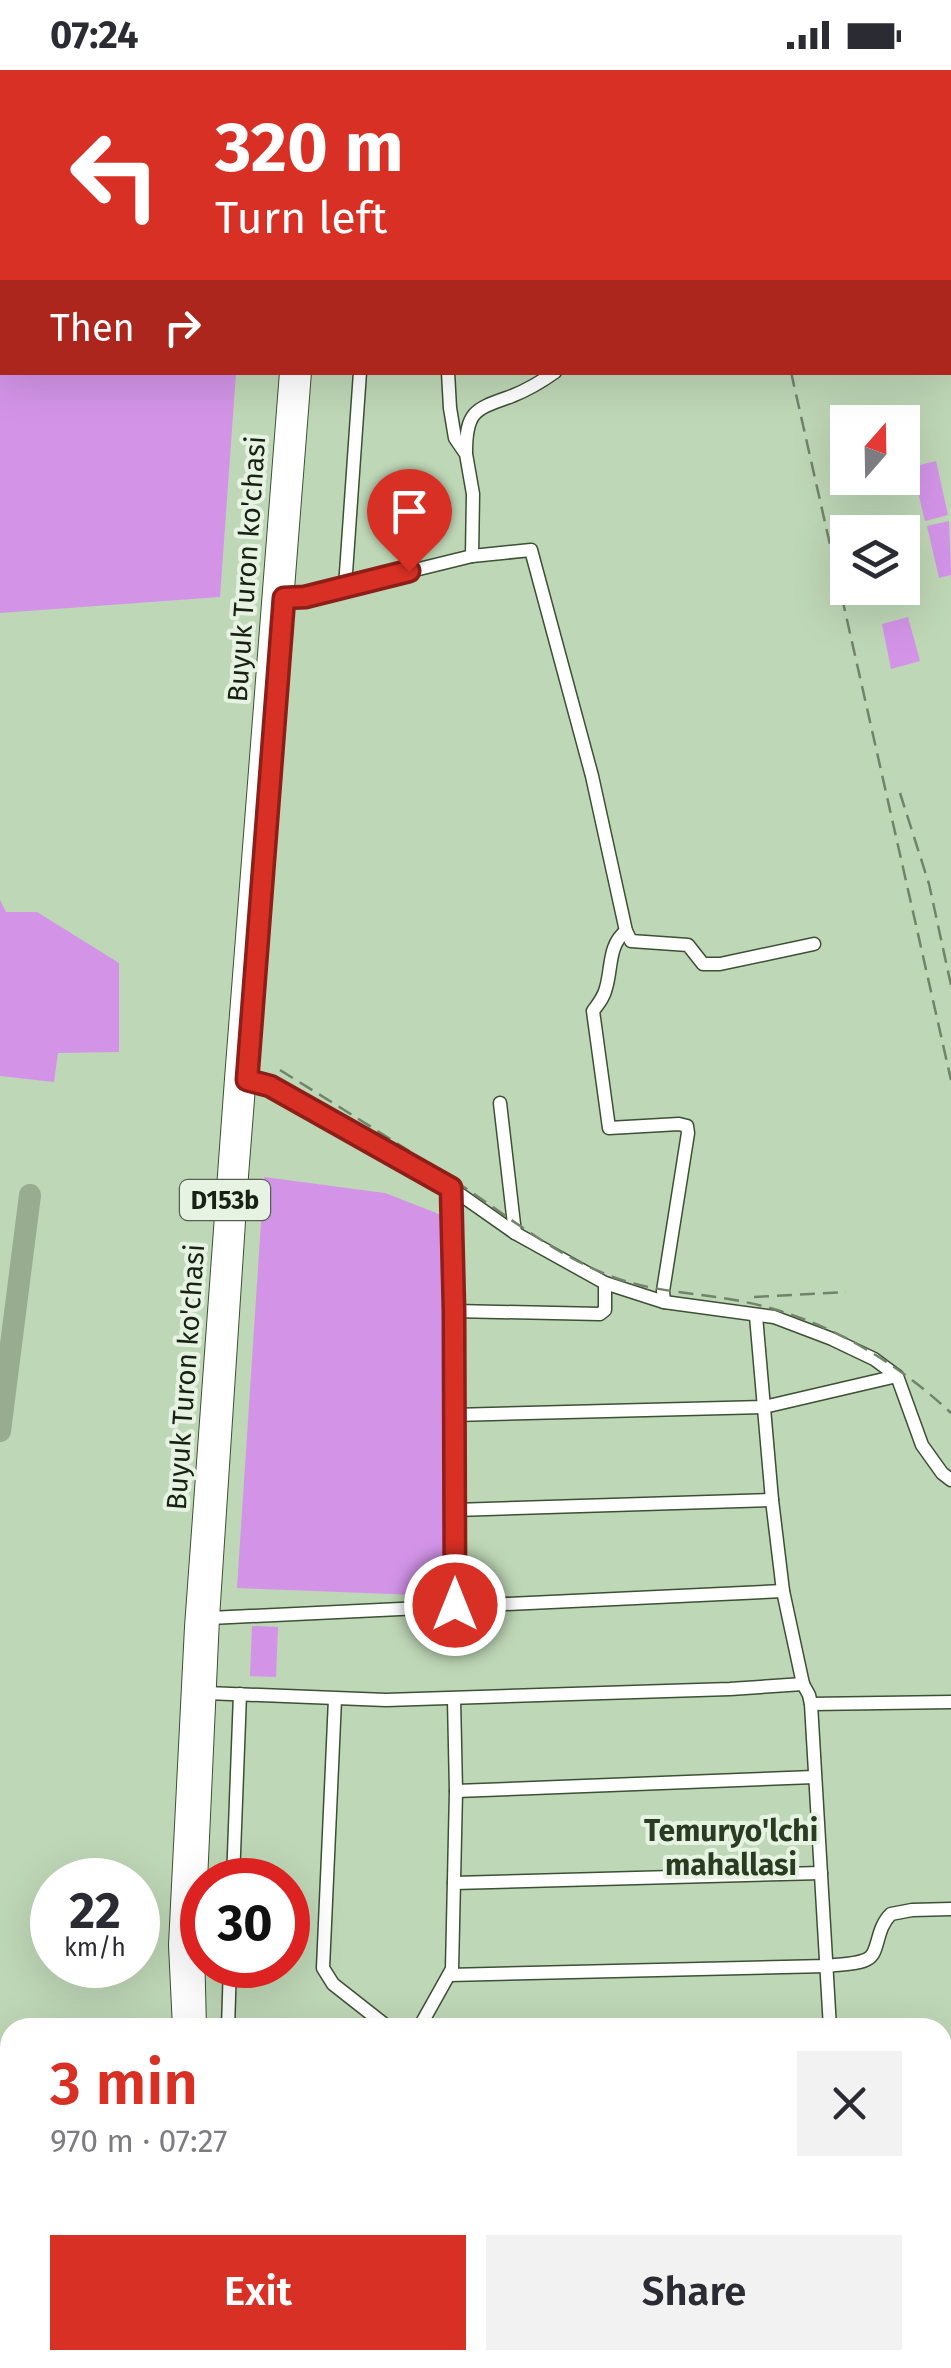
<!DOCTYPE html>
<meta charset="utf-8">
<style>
:root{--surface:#fff;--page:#f2f2f3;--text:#2b2b33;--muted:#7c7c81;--accent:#d93025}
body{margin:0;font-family:"Fira Sans",sans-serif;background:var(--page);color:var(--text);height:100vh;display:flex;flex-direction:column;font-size:38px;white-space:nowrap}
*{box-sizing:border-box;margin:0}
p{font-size:32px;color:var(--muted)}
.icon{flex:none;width:55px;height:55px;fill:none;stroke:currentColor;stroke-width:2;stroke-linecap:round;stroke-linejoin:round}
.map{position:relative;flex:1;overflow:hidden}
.panel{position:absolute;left:0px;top:1948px;width:952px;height:352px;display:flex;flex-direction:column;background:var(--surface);border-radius:30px 30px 0 0;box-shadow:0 10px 40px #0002}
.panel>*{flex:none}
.top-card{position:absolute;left:0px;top:0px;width:952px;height:305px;box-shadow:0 10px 40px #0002;background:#d93025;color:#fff;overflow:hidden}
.needle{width:65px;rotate:20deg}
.fabs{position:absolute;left:830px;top:335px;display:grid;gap:20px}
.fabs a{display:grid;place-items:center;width:90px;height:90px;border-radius:0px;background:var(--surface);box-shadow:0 10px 40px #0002;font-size:50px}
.speed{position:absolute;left:30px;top:1788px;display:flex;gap:20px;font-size:50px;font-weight:700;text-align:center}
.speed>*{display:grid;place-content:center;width:130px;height:130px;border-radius:50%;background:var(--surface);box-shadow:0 10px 40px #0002;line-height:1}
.speed small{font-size:25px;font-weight:400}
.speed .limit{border:15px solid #d22;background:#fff;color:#111}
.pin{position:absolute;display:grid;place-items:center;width:85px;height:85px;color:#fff;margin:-102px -42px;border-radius:50% 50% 50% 0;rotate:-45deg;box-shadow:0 0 10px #0007}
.pin .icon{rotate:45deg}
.me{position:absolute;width:110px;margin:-55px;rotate:0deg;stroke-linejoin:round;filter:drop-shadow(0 0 8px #0008)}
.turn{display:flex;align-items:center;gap:35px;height:210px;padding:0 50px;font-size:45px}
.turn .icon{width:130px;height:130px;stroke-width:2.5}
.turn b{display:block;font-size:70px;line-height:85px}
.then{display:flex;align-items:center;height:95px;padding:0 50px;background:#0003;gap:20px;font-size:38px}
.round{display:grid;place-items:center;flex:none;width:105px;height:105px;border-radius:0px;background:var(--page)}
.summary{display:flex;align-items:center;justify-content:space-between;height:170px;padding:0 50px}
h1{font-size:60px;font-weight:600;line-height:75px;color:var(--accent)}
.action{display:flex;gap:20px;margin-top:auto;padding:20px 50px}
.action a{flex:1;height:115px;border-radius:0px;background:var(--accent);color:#fff;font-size:40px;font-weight:600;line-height:115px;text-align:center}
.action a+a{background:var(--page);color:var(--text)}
.status{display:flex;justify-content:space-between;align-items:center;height:70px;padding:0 50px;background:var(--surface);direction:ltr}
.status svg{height:28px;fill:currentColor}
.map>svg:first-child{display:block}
</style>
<div class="status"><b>07:24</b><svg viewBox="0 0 49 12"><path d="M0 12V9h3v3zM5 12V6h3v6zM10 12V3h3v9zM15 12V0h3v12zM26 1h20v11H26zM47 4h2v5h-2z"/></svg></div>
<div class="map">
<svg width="951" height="2298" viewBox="0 0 951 2298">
<rect width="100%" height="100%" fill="#bed7b6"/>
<g fill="#d394e8">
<path d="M0 0H175L176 2H2V302L236 303 220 527 0 543Z"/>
<path d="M936 391 948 445 925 451 912 397Z"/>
<path d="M949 451 951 505 939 508 927 456Z"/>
<path d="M908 547 920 591 891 599 882 554Z"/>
<path d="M0 830 6 842H37L119 893V982L58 983 54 1012 0 1006Z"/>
<path d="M264 1107 385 1123 444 1146V1526L237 1518Z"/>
<path d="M252 1556 278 1557 276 1607 250 1606Z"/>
</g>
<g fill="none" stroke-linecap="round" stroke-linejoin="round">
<path stroke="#98ad90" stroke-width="22" d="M0 1361 30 1125"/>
<defs>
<g id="minor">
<path d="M382 2V0"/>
<path d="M465 2V0"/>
<path d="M537 2V0"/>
<path d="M448 302 450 338 455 368 466 384 473 424 472 486"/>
<path d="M466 382C466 340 476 339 512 326 527 320 541 312 555 302"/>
<path d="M345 517 360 302"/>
<path d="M284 529 305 527 472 486 531 480 592 706 626 861 631 871 688 875 703 894H720L814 874"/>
<path d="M626 861C608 875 612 898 606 918 604 927 599 933 593 941L609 1058 679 1054 687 1056 688 1063 663 1221 664 1232"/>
<path d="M241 1010 261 1013 285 1025 451 1118 515 1163 605 1213 664 1232 774 1247 832 1269 874 1289 897 1306 922 1375 942 1403 951 1410"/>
<path d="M500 1033 515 1163"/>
<path d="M451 1118 454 1241 455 1535"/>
<path d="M454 1241 600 1244 605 1240V1213"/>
<path d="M756 1246 772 1430 783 1521 803 1614 809 1625 811 1634 830 1958"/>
<path d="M454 1345 764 1337 897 1306"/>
<path d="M455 1440 772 1430"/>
<path d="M210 1548 783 1521"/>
<path d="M206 1623 386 1630 730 1619 803 1614"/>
<path d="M335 1629 323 1898 333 1914 389 1958"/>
<path d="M811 1634 951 1632"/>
<path d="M456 1721 814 1707"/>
<path d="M233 1810 240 1624"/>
<path d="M454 1813 821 1803"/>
<path d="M449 1905 827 1896C839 1894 859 1895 869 1888 879 1882 876 1858 891 1844L912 1840 951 1839"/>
<path d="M228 1958 230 1895"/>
<path d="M419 1958 452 1899 456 1721 454 1629"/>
<path d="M688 2290 702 2298"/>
<path d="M929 2290 951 2291"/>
</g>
<g id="major">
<path d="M226 0 227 2"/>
<path d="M241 0 242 2"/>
<path d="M182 1958 178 1875 194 1557 234 1009 289 302"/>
<path d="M197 1958 195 1877 210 1548 239 1106 302 302"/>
<path d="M207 2290 208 2298"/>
<path d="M220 2290 221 2298"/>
</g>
</defs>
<use href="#minor" stroke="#3c5034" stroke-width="15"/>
<use href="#major" stroke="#3c5034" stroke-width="20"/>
<use href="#minor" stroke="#fff" stroke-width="12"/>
<use href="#major" stroke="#fff" stroke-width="18"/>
<g stroke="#71836b" stroke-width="2.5" stroke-dasharray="15 8" stroke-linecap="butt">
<path d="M722 0V2"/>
<path d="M746 0 747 2"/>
<path d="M791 302 951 1010"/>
<path d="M900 723 929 814 951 915"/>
<path d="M280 1000C341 1038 401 1075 461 1115 507 1146 552 1182 603 1203 649 1223 697 1222 745 1232 823 1248 893 1289 951 1343"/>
<path d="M754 1227 846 1222"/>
</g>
</g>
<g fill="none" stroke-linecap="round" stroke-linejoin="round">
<defs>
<path id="route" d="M409 501 305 527 284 528 247 1010 270 1016 451 1118 454 1241 455 1535"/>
</defs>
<use href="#route" stroke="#8d1f18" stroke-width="25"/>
<use href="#route" stroke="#d93025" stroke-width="18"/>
</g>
<g text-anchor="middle" stroke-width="8" stroke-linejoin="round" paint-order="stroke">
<rect fill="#e7f3e2" stroke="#566052" stroke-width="2.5" x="180" y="1110" width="90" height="40" rx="8"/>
<g font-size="25" font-weight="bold" fill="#182114">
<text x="225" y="1139">D153b</text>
</g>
<g font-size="28" fill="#182114" stroke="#e7f3e2">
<text transform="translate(246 499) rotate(-86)" y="10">Buyuk Turon ko'chasi</text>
<text transform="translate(185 1307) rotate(-86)" y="10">Buyuk Turon ko'chasi</text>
</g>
<g font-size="30" font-weight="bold" fill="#293c22" stroke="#e7f3e2">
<text x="731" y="1771">Temuryo'lchi<tspan x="731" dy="34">mahallasi</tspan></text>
</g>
</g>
</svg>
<div class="fabs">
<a><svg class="needle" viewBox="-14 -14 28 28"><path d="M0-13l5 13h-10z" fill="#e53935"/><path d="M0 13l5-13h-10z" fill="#7c7c81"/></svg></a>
<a><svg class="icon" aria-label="layers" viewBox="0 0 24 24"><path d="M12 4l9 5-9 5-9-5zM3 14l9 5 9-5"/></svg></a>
</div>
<div class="speed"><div>22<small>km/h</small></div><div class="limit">30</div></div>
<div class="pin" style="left:409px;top:501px;background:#d93025"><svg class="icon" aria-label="arrive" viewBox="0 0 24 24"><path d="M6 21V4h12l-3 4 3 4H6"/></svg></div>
<svg class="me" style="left:455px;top:1535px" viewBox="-20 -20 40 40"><circle r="17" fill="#d93025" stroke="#fff" stroke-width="3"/><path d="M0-11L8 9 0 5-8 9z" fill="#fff"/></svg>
<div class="top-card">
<div class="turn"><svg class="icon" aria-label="left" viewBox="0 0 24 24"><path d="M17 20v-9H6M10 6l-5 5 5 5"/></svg><div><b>320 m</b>Turn left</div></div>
<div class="then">Then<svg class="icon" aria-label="right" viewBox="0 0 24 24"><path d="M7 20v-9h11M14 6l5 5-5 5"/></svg></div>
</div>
<section class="panel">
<div class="summary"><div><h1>3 min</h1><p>970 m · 07:27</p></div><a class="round"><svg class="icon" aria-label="close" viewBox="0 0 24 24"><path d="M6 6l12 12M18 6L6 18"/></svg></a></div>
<div class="action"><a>Exit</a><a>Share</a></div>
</section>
</div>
